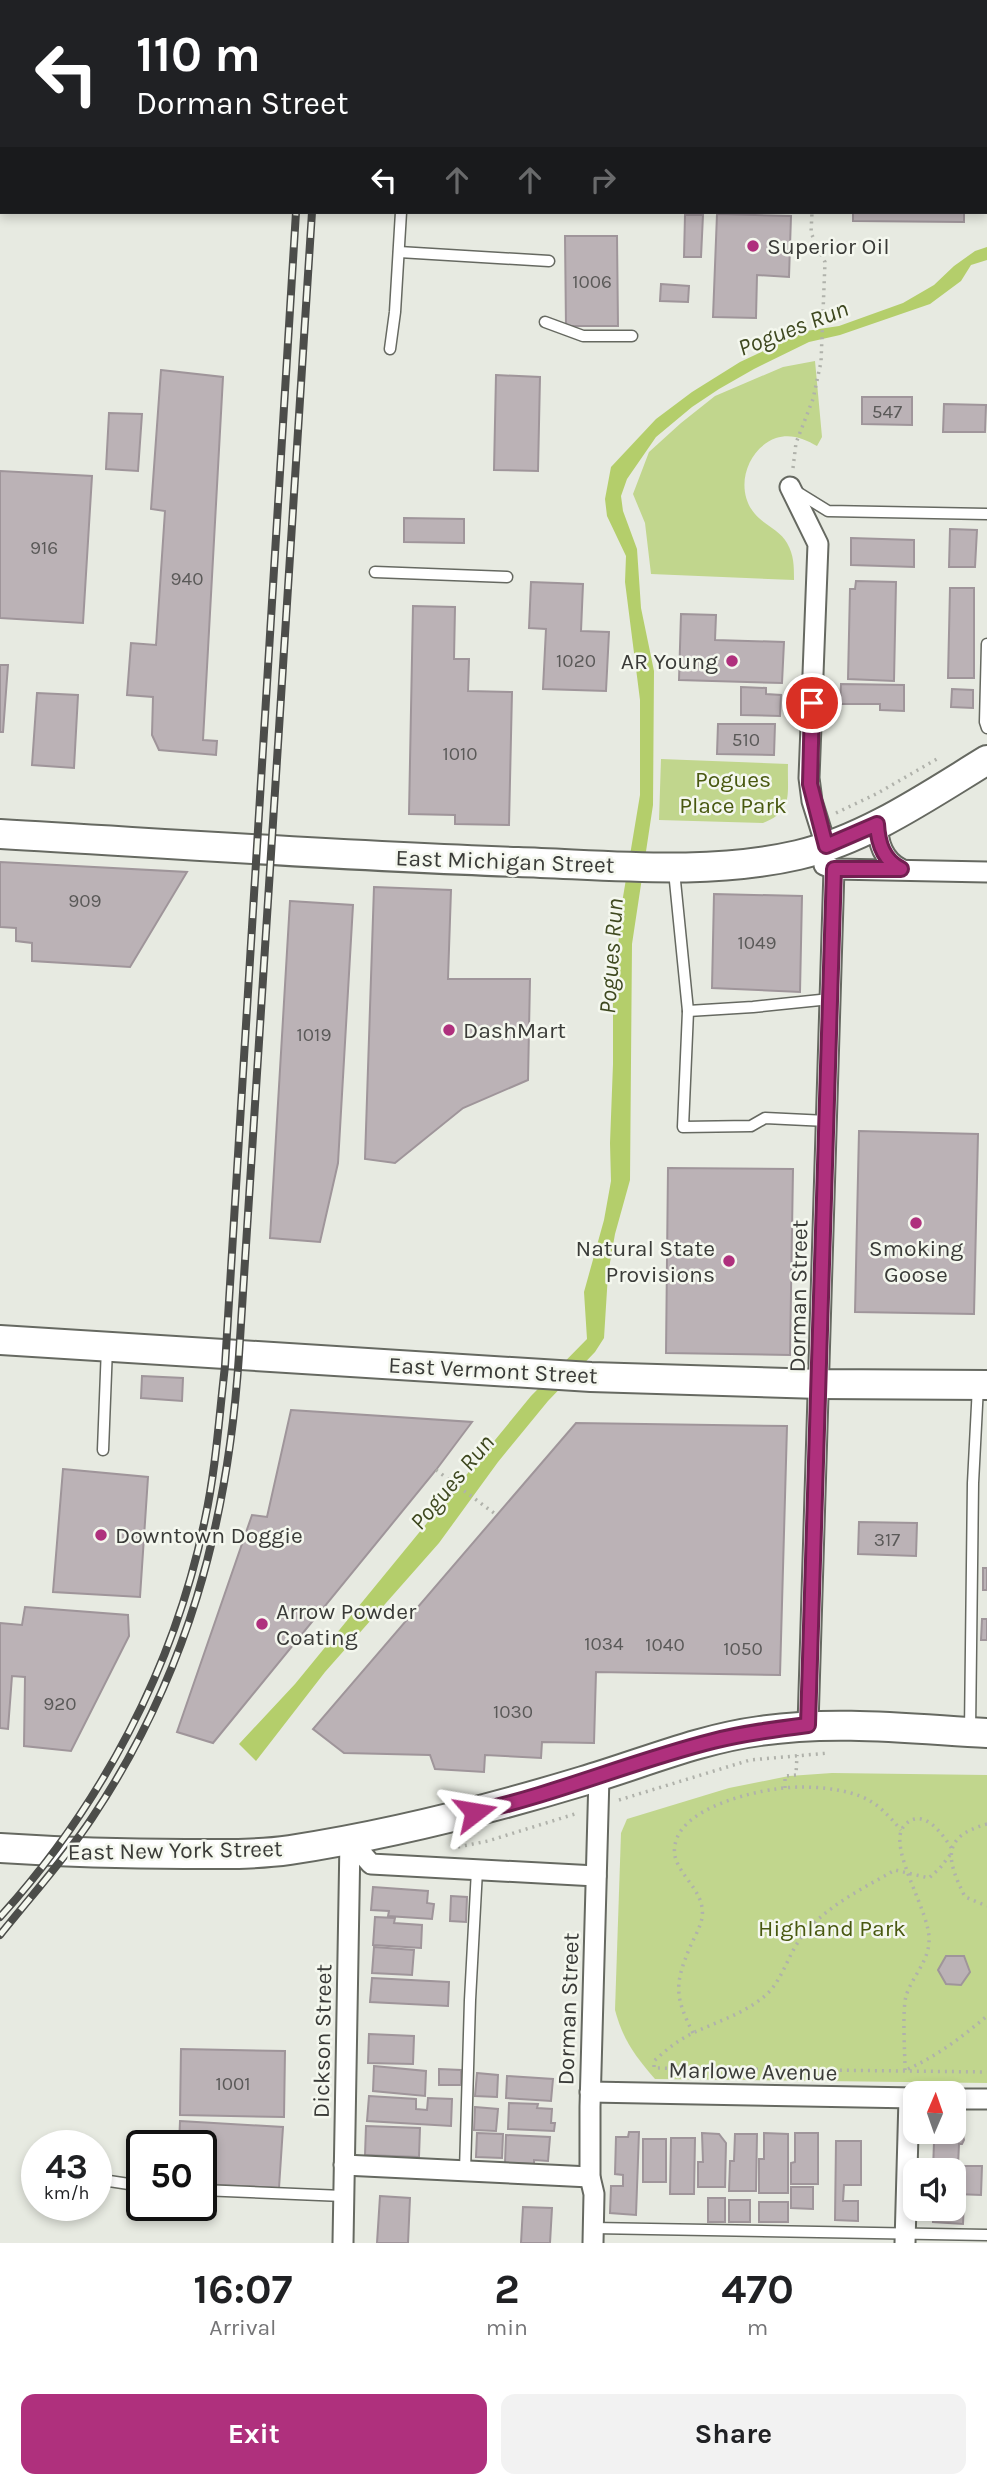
<!DOCTYPE html>
<style>
:root{--surface:#fff;--page:#f2f2f2;--text:#202124;--muted:#757577;--accent:#af307d}
body{margin:0;font-family:Karla,sans-serif;background:var(--page);color:var(--text);height:100vh;display:flex;flex-direction:column;font-size:26px;white-space:nowrap}
*{box-sizing:border-box;margin:0}
p{font-size:23px;color:var(--muted)}
.icon{flex:none;width:38px;height:38px;fill:none;stroke:currentColor;stroke-width:2;stroke-linecap:round;stroke-linejoin:round}
.map{position:relative;height:2243px;overflow:hidden}
.side{display:flex;flex-direction:column;background:var(--surface);flex:1}
.side>*{flex:none}
.hud{position:absolute;left:0px;top:0px;width:987px;height:214px;box-shadow:0 4px 10px #0003;background:#202124;color:#fff;overflow:hidden}
.needle{width:46px;rotate:2deg}
.buttons{position:absolute;left:903px;top:2081px;display:grid;gap:14px}
.buttons a{display:grid;place-items:center;width:63px;height:63px;border-radius:14px;background:var(--surface);box-shadow:0 4px 10px #0003;font-size:35px}
.speed{position:absolute;left:21px;top:2130px;display:flex;gap:14px;font-size:35px;font-weight:700;text-align:center}
.speed>*{display:grid;place-content:center;width:91px;height:91px;border-radius:50%;background:var(--surface);box-shadow:0 4px 10px #0003;line-height:1}
.speed small{font-size:18px;font-weight:400}
.speed .limit{border:4px solid #111;border-radius:10px;background:#fff;color:#111}
.pin{position:absolute;display:grid;place-items:center;width:60px;height:60px;color:#fff;margin:-30px;border:4px solid #fff;border-radius:50%;box-shadow:0 2px 7px #0007}
.me{position:absolute;width:77px;margin:-38px;rotate:76deg;stroke-linejoin:round;filter:drop-shadow(0 0 5px #0008)}
.turn{display:flex;align-items:center;gap:24px;height:147px;padding:0 21px;font-size:32px}
.turn .icon{width:91px;height:91px;stroke-width:2.5}
.turn b{display:block;font-size:49px;line-height:60px}
.lanes{display:flex;align-items:center;height:66px;padding:0 21px;background:#0003;justify-content:center;gap:35px;direction:ltr}
.lanes .off{opacity:.35}
.eta{display:flex;justify-content:space-evenly;align-items:center;height:119px;text-align:center}
.eta b{font-size:42px;font-weight:700;line-height:49px}
.cta{display:flex;gap:14px;margin-top:auto;padding:14px 21px}
.cta a{flex:1;height:80px;border-radius:14px;background:var(--accent);color:#fff;font-size:28px;font-weight:700;line-height:80px;text-align:center}
.cta a+a{background:var(--page);color:var(--text)}
.map>svg:first-child{display:block}
</style>
<div class="map">
<svg width="987" height="2243" viewBox="0 0 987 2243">
<rect width="100%" height="100%" fill="#e7eae1"/>
<g fill="#c1d68d">
<path d="M815 361 822 437 817 446C805 439 791 433 776 438 746 449 734 490 755 514 764 525 780 530 787 543 794 555 794 566 794 580L651 574 645 523 633 494 649 452 681 423 715 396 783 367Z"/>
<path d="M661 759 788 764C787 794 794 811 763 823L659 820Z"/>
<path d="M832 1773 987 1775V2083L655 2079C635 2056 623 2040 615 2010L621 1833 627 1819 729 1788 789 1776Z"/>
</g>
<path fill="#b4ce6b" d="M987 247V260L971 265 961 281 930 304 840 335 809 342 754 369 719 389 692 407 656 437 627 479 621 496 623 511 637 549 641 608 654 671 653 805 632 944 630 1180 615 1234 608 1274 604 1338 595 1352 548 1401 498 1462 439 1543 325 1672 256 1761 239 1744 295 1684 531 1396 587 1339 584 1292 604 1220 611 1181 610 1143 613 1064V1003L622 903 640 795V700L625 582 626 556 607 516 605 499 611 467 656 419 692 392 740 362 806 331 839 326 903 303 934 285 954 266 975 251Z"/>
<g fill="#bbb2b6" stroke="#9f959a" stroke-width="2">
<rect x="543" y="0" width="92" height="2"/>
<rect x="878" y="0" width="53" height="2"/>
<path d="M853 212H964V222L853 221Z"/>
<path d="M717 214 791 216 789 277 757 275 756 318 713 317Z"/>
<path d="M685 215H703L701 257H684Z"/>
<path d="M565 236H617L618 326H566Z"/>
<path d="M661 284 689 286 688 302 660 301Z"/>
<path d="M161 370 223 377 203 740 217 741 216 755 159 750 152 735 153 697 127 695 131 643 156 645 165 511 151 509Z"/>
<path d="M496 375 540 377 538 471 494 470Z"/>
<path d="M862 397H912V425L862 424Z"/>
<path d="M944 404 986 405 985 432H943Z"/>
<path d="M109 413 142 414 138 471 106 469Z"/>
<path d="M0 471 92 476 83 623 0 618Z"/>
<path d="M404 518 464 519V543L404 542Z"/>
<path d="M950 529 977 530 975 567H949Z"/>
<path d="M851 538 914 540V567L851 565Z"/>
<path d="M856 581 896 582 894 681 848 679 850 589H855Z"/>
<path d="M531 582 583 584 581 631 609 632 606 691 543 689 546 629 529 628Z"/>
<path d="M950 588H974V678H948Z"/>
<path d="M413 606 455 607 454 659H469L468 691 512 692 509 825 455 824V815L409 814Z"/>
<path d="M681 614 716 615 715 640 784 642 782 683 679 680Z"/>
<path d="M0 665H8L3 732H0Z"/>
<path d="M841 684 904 685V711L880 710V704H840Z"/>
<path d="M741 687 766 688V694L781 695 780 716 741 715Z"/>
<path d="M952 689 973 690V708L951 707Z"/>
<path d="M37 693 78 695 74 768 32 765Z"/>
<path d="M718 724H775L774 755 717 754Z"/>
<path d="M0 862 187 872 130 967 32 961V943L16 941V928L0 927Z"/>
<path d="M374 887 451 890 448 979H530L528 1080 463 1108 395 1163 365 1159Z"/>
<path d="M714 894 802 896 800 992 712 988Z"/>
<path d="M290 901 353 905 338 1163 320 1242 270 1238Z"/>
<path d="M859 1131 978 1134 974 1314 855 1312Z"/>
<path d="M668 1168 793 1169 790 1355 666 1353Z"/>
<path d="M142 1376 183 1378 182 1401 141 1398Z"/>
<path d="M291 1410 472 1422 436 1470 213 1743 177 1732 252 1515 267 1517Z"/>
<path d="M576 1423 787 1426 780 1675 596 1672 594 1743 542 1742 541 1758 485 1755 484 1772 435 1769 430 1755 344 1753 313 1729Z"/>
<path d="M63 1469 148 1477 140 1597 53 1592Z"/>
<path d="M859 1522 917 1523 916 1556 858 1554Z"/>
<rect x="983" y="1568" width="4" height="22"/>
<path d="M25 1607 128 1615 129 1636 71 1751 24 1746 25 1677 12 1676 8 1729 0 1728V1623L22 1625Z"/>
<path d="M982 1619H987V1640H981Z"/>
<path d="M373 1887 428 1891 427 1903 434 1904 432 1919 388 1916 389 1911 371 1910Z"/>
<path d="M451 1896 467 1897 466 1922 450 1921Z"/>
<path d="M375 1917 395 1918 394 1923 422 1925 421 1948 373 1945Z"/>
<path d="M374 1947 414 1950 412 1975 372 1973Z"/>
<path d="M946 1956H964L970 1972 961 1985 946 1984 938 1970Z"/>
<path d="M372 1978 449 1982 448 2006 370 2002Z"/>
<path d="M369 2034 414 2036 413 2064 368 2063Z"/>
<path d="M181 2049 285 2051 284 2117 180 2115Z"/>
<path d="M374 2066 426 2071 425 2096 373 2091Z"/>
<path d="M439 2069 461 2070V2085H439Z"/>
<path d="M477 2073 498 2075 497 2097 475 2096Z"/>
<path d="M507 2076 553 2079 551 2101 506 2098Z"/>
<path d="M369 2096 416 2099V2109L427 2110 428 2098 452 2099 451 2126 367 2121Z"/>
<path d="M509 2103 538 2104 537 2108 552 2109 551 2123H555L554 2131 508 2129Z"/>
<path d="M475 2107 498 2109 496 2131 474 2130Z"/>
<path d="M180 2121 283 2127 279 2188 201 2184V2146H179Z"/>
<path d="M366 2126 420 2128 419 2157 365 2155Z"/>
<path d="M629 2132H639L636 2215 610 2213 611 2186H623V2175L615 2174 616 2137H628Z"/>
<path d="M477 2133 503 2134 502 2158 476 2157Z"/>
<path d="M702 2133 719 2134 726 2143 725 2187H698V2162H703Z"/>
<path d="M764 2133 788 2134V2193H759V2159H764Z"/>
<path d="M795 2133H818V2184H791V2163L795 2162Z"/>
<path d="M735 2134H757L756 2191H729L730 2161H734Z"/>
<path d="M506 2135 550 2137 548 2161 534 2160V2164L505 2163Z"/>
<path d="M956 2135 963 2136 964 2140 962 2144H959L958 2166H982L981 2195 956 2194 954 2170H933L934 2142H944V2137H955Z"/>
<path d="M671 2138H695L694 2194H670Z"/>
<rect x="643" y="2139" width="23" height="43"/>
<path d="M836 2141H861V2185H844L843 2201H858V2221L835 2220Z"/>
<path d="M791 2187H813V2209L791 2208Z"/>
<path d="M380 2196 410 2198 408 2243H377Z"/>
<rect x="708" y="2198" width="17" height="24"/>
<path d="M954 2199 964 2200 963 2224 933 2222 934 2208H954Z"/>
<rect x="729" y="2200" width="21" height="22"/>
<rect x="759" y="2202" width="29" height="20"/>
<path d="M523 2207 552 2208 550 2243H521Z"/>
</g>
<g fill="none" stroke-linecap="round" stroke-linejoin="round">
<defs>
<g id="lane">
<path d="M389 2V0"/>
<path d="M399 252 549 261"/>
<path d="M545 322 583 336H632"/>
<path d="M390 349 395 312 401 212"/>
<path d="M794 490 828 511 987 514"/>
<path d="M375 572 507 577"/>
<path d="M987 644 985 722 987 728"/>
<path d="M674 871 688 1011 753 1007 830 999"/>
<path d="M688 1011 683 1127 751 1126 765 1118 827 1121"/>
<path d="M103 1450 107 1347"/>
<path d="M970 1731 973 1483 978 1386"/>
<path d="M465 2171 470 2000 477 1870"/>
<path d="M96 2179 142 2186"/>
<path d="M201 2190 343 2196"/>
<path d="M593 2228 987 2235"/>
</g>
<g id="street">
<path d="M835 2V0"/>
<path d="M985 137H987"/>
<path d="M790 487 818 544 809 778 812 801 826 846"/>
<path d="M877 823C878 843 883 860 901 869"/>
<path d="M824 865 834 869 987 872"/>
<path d="M808 1725 834 869"/>
<path d="M350 1840 371 1864 596 1876"/>
<path d="M590 2092 915 2098"/>
<path d="M954 2099H987"/>
<path d="M344 2165 590 2177"/>
<path d="M343 2243 350 1840"/>
<path d="M593 2243 594 2194 590 2177V2107L599 1776"/>
<path d="M905 2243 909 2098"/>
</g>
<g id="secondary">
<path d="M0 834C173 844 345 856 518 862 610 865 707 876 798 855 866 839 928 796 987 760"/>
<path d="M0 1340 591 1377 820 1384 987 1385"/>
<path d="M0 1848C62 1852 123 1854 185 1854 220 1854 255 1855 290 1850 389 1835 487 1810 583 1781 641 1764 699 1739 760 1731 835 1720 912 1729 987 1733"/>
</g>
<g id="highway">
<path d="M11 2V0"/>
<path d="M0 31 2 27"/>
</g>
</defs>
<use href="#lane" stroke="#666961" stroke-width="13"/>
<use href="#street" stroke="#666961" stroke-width="23"/>
<use href="#secondary" stroke="#666961" stroke-width="32"/>
<use href="#highway" stroke="#c8c8c7" stroke-width="40"/>
<g stroke="#b0b2ab" stroke-width="3.5" stroke-dasharray="2 5" stroke-linecap="butt">
<path d="M793 468 796 443 813 399 821 362 825 262 811 233 812 212"/>
<path d="M836 813 876 794 937 759"/>
<path d="M436 1470 498 1516"/>
<path d="M785 1788V1776L796 1775 797 1755"/>
<path d="M619 1800 750 1760 829 1753"/>
<path d="M987 1824C940 1837 947 1860 965 1897L987 1906"/>
<path d="M458 1847 488 1841 578 1813"/>
<path d="M950 1855 940 1868 929 1878 895 1870C862 1889 824 1907 801 1938 788 1955 783 1978 768 1993 747 2013 718 2021 693 2033 678 2040 666 2050 654 2061V2068L987 2072"/>
<path d="M693 2033C675 1997 674 1985 690 1947 694 1938 700 1928 702 1918 707 1886 666 1871 676 1841 685 1809 746 1793 776 1789 801 1785 836 1787 860 1796 878 1803 889 1816 901 1830"/>
<path d="M908 2069C937 2056 962 2037 987 2016"/>
<path d="M905 2070C905 2052 902 2012 906 1996 912 1977 928 1962 929 1942 932 1914 886 1847 904 1826 922 1805 943 1834 952 1849"/>
</g>
<use href="#lane" stroke="#fff" stroke-width="10"/>
<use href="#street" stroke="#fff" stroke-width="19"/>
<use href="#secondary" stroke="#fff" stroke-width="28"/>
<use href="#highway" stroke="#8ba24b" stroke-width="37"/>
<defs>
<g id="rail">
<path d="M309 2V0"/>
<path d="M325 2V0"/>
<path d="M0 1917C101 1806 175 1666 205 1519 216 1468 219 1417 225 1366L296 212"/>
<path d="M0 1935C31 1896 65 1859 92 1818 187 1676 228 1524 239 1355L312 212"/>
</g>
</defs>
<use href="#rail" stroke="#4c4d4a" stroke-width="8"/>
<use href="#rail" stroke="#f4f7ee" stroke-width="5" stroke-dasharray="16" stroke-linecap="butt"/>
</g>
<g fill="none" stroke-linecap="round" stroke-linejoin="round">
<defs>
<path id="route" d="M475 1812C556 1794 633 1761 713 1741 744 1733 776 1729 808 1725L834 869H901C883 860 878 843 877 824L826 846 810 784 812 703"/>
</defs>
<use href="#route" stroke="#721f51" stroke-width="18"/>
<use href="#route" stroke="#af307d" stroke-width="12"/>
</g>
<g fill="#af307d" stroke="#f4f7ee" stroke-width="2.5">
<circle cx="753" cy="246" r="7"/>
<circle cx="732" cy="661" r="7"/>
<circle cx="449" cy="1030" r="7"/>
<circle cx="916" cy="1223" r="7"/>
<circle cx="729" cy="1261" r="7"/>
<circle cx="101" cy="1535" r="7"/>
<circle cx="262" cy="1624" r="7"/>
</g>
<g text-anchor="middle" stroke-width="5" stroke-linejoin="round" paint-order="stroke">
<g font-size="19" fill="#5a5958">
<text x="592" y="288">1006</text>
<text x="887" y="418">547</text>
<text x="44" y="554">916</text>
<text x="187" y="585">940</text>
<text x="576" y="667">1020</text>
<text x="746" y="746">510</text>
<text x="460" y="760">1010</text>
<text x="85" y="907">909</text>
<text x="757" y="949">1049</text>
<text x="314" y="1041">1019</text>
<text x="887" y="1546">317</text>
<text x="604" y="1650">1034</text>
<text x="665" y="1651">1040</text>
<text x="743" y="1655">1050</text>
<text x="60" y="1710">920</text>
<text x="513" y="1718">1030</text>
<text x="233" y="2090">1001</text>
</g>
<g font-size="23" fill="#3a3b38" stroke="#f4f7ee" text-anchor="start">
<text x="767" y="254">Superior Oil</text>
<text x="718" y="669" text-anchor="end">AR Young</text>
<text x="463" y="1038">DashMart</text>
<text x="715" y="1256" text-anchor="end">Natural State<tspan x="715" dy="26">Provisions</tspan></text>
<text x="916" y="1256" text-anchor="middle">Smoking<tspan x="916" dy="26">Goose</tspan></text>
<text x="115" y="1543">Downtown Doggie</text>
<text x="276" y="1619">Arrow Powder<tspan x="276" dy="26">Coating</tspan></text>
</g>
<g font-size="23" fill="#485810" stroke="#f4f7ee">
<text x="733" y="787">Pogues<tspan x="733" dy="26">Place Park</tspan></text>
<text x="832" y="1936">Highland Park</text>
</g>
<g font-size="23" fill="#3a3b38" stroke="#f4f7ee">
<text transform="translate(505 861) rotate(2)" y="8">East Michigan Street</text>
<text transform="translate(798 1296) rotate(-89)" y="8">Dorman Street</text>
<text transform="translate(493 1370) rotate(3)" y="8">East Vermont Street</text>
<text transform="translate(175 1850) rotate(-1)" y="8">East New York Street</text>
<text transform="translate(568 2009) rotate(-88)" y="8">Dorman Street</text>
<text transform="translate(322 2041) rotate(-89)" y="8">Dickson Street</text>
<text transform="translate(753 2071) rotate(1)" y="8">Marlowe Avenue</text>
</g>
<g font-size="24" font-style="italic" fill="#3e481f" stroke="#f4f7ee">
<text transform="translate(793 328) rotate(-21)" y="8">Pogues Run</text>
<text transform="translate(611 956) rotate(-86)" y="8">Pogues Run</text>
<text transform="translate(452 1482) rotate(-50)" y="8">Pogues Run</text>
</g>
</g>
</svg>
<div class="buttons">
<a><svg class="needle" viewBox="-14 -14 28 28"><path d="M0-13l5 13h-10z" fill="#e53935"/><path d="M0 13l5-13h-10z" fill="#757577"/></svg></a>
<a><svg class="icon" aria-label="sound" viewBox="0 0 24 24"><path d="M4 9h4l5-4v14l-5-4H4zM17 9q2 3 0 6"/></svg></a>
</div>
<div class="speed"><div>43<small>km/h</small></div><div class="limit">50</div></div>
<div class="pin" style="left:812px;top:703px;background:#d93025"><svg class="icon" aria-label="arrive" viewBox="0 0 24 24"><path d="M6 21V4h12l-3 4 3 4H6"/></svg></div>
<svg class="me" style="left:475px;top:1812px" viewBox="-20 -20 40 40"><path d="M0-17L14 15 0 8-14 15z" fill="#af307d" stroke="#fff" stroke-width="4"/></svg>
<div class="hud">
<div class="turn"><svg class="icon" aria-label="left" viewBox="0 0 24 24"><path d="M17 20v-9H6M10 6l-5 5 5 5"/></svg><div><b>110 m</b>Dorman Street</div></div>
<div class="lanes"><svg class="icon" aria-label="left" viewBox="0 0 24 24"><path d="M17 20v-9H6M10 6l-5 5 5 5"/></svg><svg class="icon off" aria-label="ahead" viewBox="0 0 24 24"><path d="M12 20V5M6 11l6-6 6 6"/></svg><svg class="icon off" aria-label="ahead" viewBox="0 0 24 24"><path d="M12 20V5M6 11l6-6 6 6"/></svg><svg class="icon off" aria-label="right" viewBox="0 0 24 24"><path d="M7 20v-9h11M14 6l5 5-5 5"/></svg></div>
</div>
</div>
<section class="side">
<div class="eta">
<div><b>16:07</b><p>Arrival</p></div>
<div><b>2</b><p>min</p></div>
<div><b>470</b><p>m</p></div>
</div>
<div class="cta"><a>Exit</a><a>Share</a></div>
</section>
